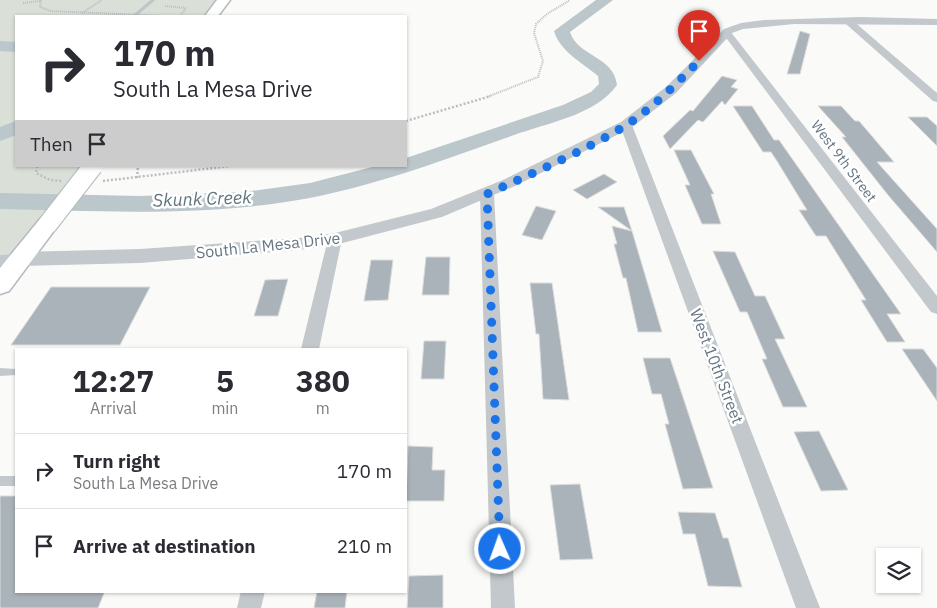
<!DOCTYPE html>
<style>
:root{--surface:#fff;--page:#f2f2f3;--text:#2b2b33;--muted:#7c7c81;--line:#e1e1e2}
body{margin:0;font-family:"IBM Plex Sans",sans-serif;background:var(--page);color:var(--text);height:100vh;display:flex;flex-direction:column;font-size:19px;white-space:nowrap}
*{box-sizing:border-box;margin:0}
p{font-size:16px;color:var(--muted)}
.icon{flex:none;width:28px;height:28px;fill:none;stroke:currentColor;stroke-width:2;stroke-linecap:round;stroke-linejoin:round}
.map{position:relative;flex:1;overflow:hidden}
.details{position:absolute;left:15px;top:348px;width:392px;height:245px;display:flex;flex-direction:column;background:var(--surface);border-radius:0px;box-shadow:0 1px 4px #0004}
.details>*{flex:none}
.banner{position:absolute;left:15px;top:15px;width:392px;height:152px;border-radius:0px;box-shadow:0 1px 4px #0004;background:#fff;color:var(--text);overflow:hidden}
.tools{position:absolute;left:876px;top:548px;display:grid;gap:10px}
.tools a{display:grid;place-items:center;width:45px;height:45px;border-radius:0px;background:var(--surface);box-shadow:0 1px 4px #0004;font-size:25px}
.pin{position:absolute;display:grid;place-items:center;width:42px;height:42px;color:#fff;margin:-51px -21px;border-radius:50% 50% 50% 0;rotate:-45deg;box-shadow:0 0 5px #0007}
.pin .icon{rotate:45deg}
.me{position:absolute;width:55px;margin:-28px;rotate:358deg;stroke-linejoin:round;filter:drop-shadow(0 0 4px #0008)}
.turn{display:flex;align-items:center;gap:18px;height:105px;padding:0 15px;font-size:22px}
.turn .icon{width:65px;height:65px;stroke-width:2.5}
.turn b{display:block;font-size:35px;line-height:42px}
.then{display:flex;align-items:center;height:48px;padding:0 15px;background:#0003;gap:10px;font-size:19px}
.eta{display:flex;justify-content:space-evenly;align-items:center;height:85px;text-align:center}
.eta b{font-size:30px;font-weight:700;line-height:35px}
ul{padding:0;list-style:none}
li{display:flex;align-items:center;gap:15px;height:75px;padding:0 15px;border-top:1px solid var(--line)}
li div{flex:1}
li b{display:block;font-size:19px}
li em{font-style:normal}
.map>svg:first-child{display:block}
</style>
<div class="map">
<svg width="937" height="608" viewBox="0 0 937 608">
<rect width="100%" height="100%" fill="#fafaf8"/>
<path fill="#dadfd7" d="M0 0H225L212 16H16V166H94L20 259 0 257Z"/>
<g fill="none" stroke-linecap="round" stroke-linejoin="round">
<path stroke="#bbc7cb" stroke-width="3" d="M134 16 153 0"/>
<g fill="#bbc7cb" fill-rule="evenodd">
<path d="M596 0H613L570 32C578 57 614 56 617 85 596 115 547 123 514 135 438 162 359 192 279 203 187 216 93 211 0 209V193L140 196 244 192 310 183 376 166H406V158L563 105 591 92 599 84 598 76C583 63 560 52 554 31Z"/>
<path d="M0 41 16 42V52L0 51Z"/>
<path d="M16 121V135L0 141V127Z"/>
</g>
</g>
<g fill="#aab3b9" stroke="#dcdcda">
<path d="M800 31 810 34 800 74H787Z"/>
<path d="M722 76 737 80 731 87 738 89 725 105 722 101 703 122 698 120 670 149 663 136 690 110 693 111Z"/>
<path d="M733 106H752L774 140H779L901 314H887L905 342H887L861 300H866L826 236H816L799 210H807L802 202 777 161 771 152H763Z"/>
<path d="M818 106H841L855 121H859L894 162H877L937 229V252L888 195 842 137H846Z"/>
<path d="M908 117H927L937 126V146Z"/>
<path d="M674 150H691L714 194H711L721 224H702L685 185H690Z"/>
<path d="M604 174 617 182 587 199 573 190Z"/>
<path d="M536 206 556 211 542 240 522 235Z"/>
<path d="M598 207H624L632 231Z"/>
<path d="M612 226 632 231 662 332H638L626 278H623L614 244H617Z"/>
<path d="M713 251 735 252 755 296H765L785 339H775L807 407H783L762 359H767L747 312H740Z"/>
<path d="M426 257H450L449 295H422Z"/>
<path d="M371 260H393L388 300 364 301Z"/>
<path d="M288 279 278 316H254L265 280Z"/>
<path d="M530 283H552L569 400 543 399 539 334H536Z"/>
<path d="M51 287H150L120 345H11Z"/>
<path d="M424 341H446L444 379H421Z"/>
<path d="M902 349H923L937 368V401Z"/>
<path d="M643 358H670L713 488 683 489 665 424H669L661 394H652Z"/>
<path d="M819 431 848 490 821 491 794 432Z"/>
<path d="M408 446 433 447 432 470H445L444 501H406Z"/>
<path d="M580 484 593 559 560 560 550 485Z"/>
<path d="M0 496H16V591H105L98 608H0Z"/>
<path d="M678 512 715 513 723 538H728L742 587 708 586 695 534H683Z"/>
<path d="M443 575V608H407L409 576Z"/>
<path d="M317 591H347L345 608H314Z"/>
</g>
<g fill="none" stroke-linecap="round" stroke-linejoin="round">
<defs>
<g id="primary">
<path d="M217 0H230L218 16H205Z"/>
<path d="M48 217 56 219 59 224 9 291 0 294V268L40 219Z"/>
</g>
</defs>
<use href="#primary" stroke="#b5babe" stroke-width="3"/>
<g stroke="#bbbfc2" stroke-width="2" stroke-dasharray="1 1" stroke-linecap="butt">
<path d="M41 0 40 7 51 11 162 16"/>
<path d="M23 3 40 1"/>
<path d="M165 6 186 8 180 16"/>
<path d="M82 13 102 0"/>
<path d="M487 97 538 77 543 61 534 33 536 24 547 14 570 0"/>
</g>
<g stroke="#bbbfc2" stroke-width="2.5" stroke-dasharray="2 2" stroke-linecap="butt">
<path d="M406 121 491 96"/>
<path d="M37 166 36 173 50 180 62 181"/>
<path d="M137 178 138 166"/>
<path d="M103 181 231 166"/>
</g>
<g fill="#c3c8cc" fill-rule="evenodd">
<path d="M0 368 16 369V375L0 376Z"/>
<rect x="0" y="476" width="16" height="10"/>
</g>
<g fill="#c3c8cc" fill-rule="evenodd">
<path d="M846 20H852L937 93V102L933 101 846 24Z"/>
<path d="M724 31H730L937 296V314L931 312 724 35Z"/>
<path d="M626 122 632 125 820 608H796L620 125Z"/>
<path d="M487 190 494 194 515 608H491L480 194Z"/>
<path d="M335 234 342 239 319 349H301L328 239Z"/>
<path d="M20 254 25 255 28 259 25 263 0 265V255Z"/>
<path d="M241 591H265L261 608H237Z"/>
</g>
<path fill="#c3c8cc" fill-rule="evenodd" d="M861 17 937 19V25L794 24 743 29 732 33 676 93 631 128 515 186 442 217 335 245 299 250 140 263 20 266 13 264 11 259 13 254 20 252 140 249 299 238 335 233 431 209 503 180 621 122 666 87 724 29 741 23 764 20Z"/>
<use href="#primary" fill="#fff" fill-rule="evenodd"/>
<defs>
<path id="primary-bridge" d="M48 224 93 166"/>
</defs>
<use href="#primary-bridge" stroke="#b5babe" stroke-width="21" stroke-linecap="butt"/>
<use href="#primary-bridge" stroke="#fff" stroke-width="19"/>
</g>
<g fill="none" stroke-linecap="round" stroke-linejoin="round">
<path stroke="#1a73e8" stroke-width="9" stroke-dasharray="0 16.2" d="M500 549 487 194C531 174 587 150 628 124 655 106 677 83 699 61"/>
</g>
<g text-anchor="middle" stroke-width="5" stroke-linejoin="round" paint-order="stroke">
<g font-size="14" fill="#657683" stroke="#fff">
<text transform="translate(844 161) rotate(53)" y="5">West 9th Street</text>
</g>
<g font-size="16" fill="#657683" stroke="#fff">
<text transform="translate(268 245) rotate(-6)" y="6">South La Mesa Drive</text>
<text transform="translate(717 366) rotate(69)" y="6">West 10th Street</text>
</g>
<g font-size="18" font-style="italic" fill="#60757c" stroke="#fff">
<text transform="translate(202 199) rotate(-2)" y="6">Skunk Creek</text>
</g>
</g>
</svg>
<div class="tools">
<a><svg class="icon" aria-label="layers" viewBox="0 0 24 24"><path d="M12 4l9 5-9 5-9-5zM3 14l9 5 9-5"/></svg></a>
</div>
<div class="pin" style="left:699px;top:61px;background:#d93025"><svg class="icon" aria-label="arrive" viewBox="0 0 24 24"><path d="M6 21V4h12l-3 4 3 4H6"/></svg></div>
<svg class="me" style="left:500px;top:549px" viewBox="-20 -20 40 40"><circle r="17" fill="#1a73e8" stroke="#fff" stroke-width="3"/><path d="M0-11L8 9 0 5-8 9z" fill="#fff"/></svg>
<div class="banner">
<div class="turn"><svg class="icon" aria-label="right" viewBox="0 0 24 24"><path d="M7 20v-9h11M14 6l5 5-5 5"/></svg><div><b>170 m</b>South La Mesa Drive</div></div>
<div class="then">Then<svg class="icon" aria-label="arrive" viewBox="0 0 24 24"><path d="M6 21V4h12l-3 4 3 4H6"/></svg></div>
</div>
<section class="details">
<div class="eta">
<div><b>12:27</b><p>Arrival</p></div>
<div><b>5</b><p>min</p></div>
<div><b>380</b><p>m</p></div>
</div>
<ul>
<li><svg class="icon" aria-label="right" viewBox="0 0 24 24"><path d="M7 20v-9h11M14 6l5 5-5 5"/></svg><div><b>Turn right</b><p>South La Mesa Drive</p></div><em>170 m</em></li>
<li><svg class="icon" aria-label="arrive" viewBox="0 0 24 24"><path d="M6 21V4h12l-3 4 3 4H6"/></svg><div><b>Arrive at destination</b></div><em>210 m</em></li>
</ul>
</section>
</div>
